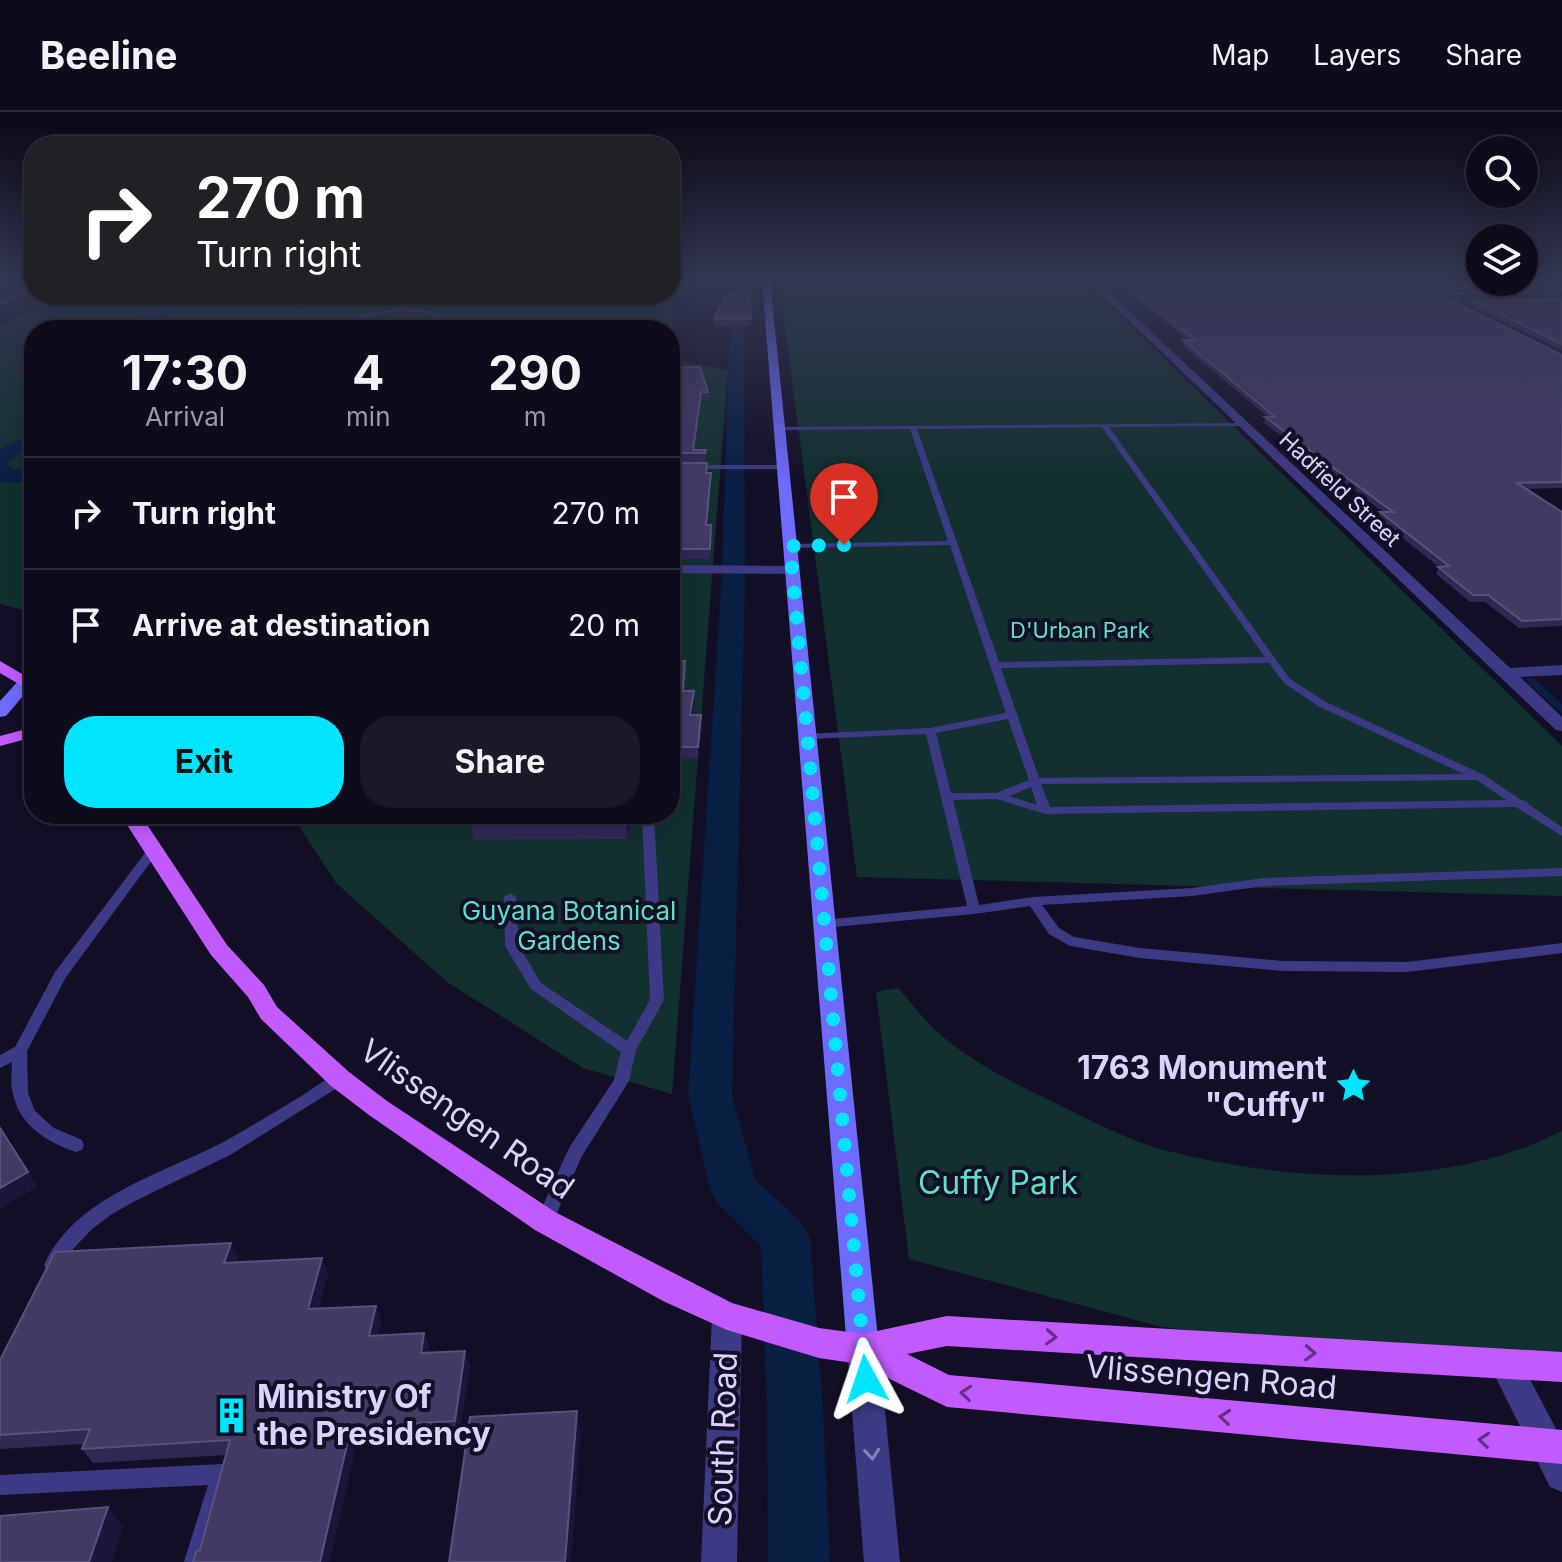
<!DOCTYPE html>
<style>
:root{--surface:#0e0b1c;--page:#1c1929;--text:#f1f3f6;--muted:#9b9ba3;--line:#2e2b3b;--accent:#00e5ff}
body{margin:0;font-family:Inter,sans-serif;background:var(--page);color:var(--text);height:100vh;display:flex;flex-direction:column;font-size:30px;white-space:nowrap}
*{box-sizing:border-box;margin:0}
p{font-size:26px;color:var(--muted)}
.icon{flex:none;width:44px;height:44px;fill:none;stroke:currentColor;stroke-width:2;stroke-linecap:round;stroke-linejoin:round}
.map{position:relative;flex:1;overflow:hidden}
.details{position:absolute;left:24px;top:208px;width:656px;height:504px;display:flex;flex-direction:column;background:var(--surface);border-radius:32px;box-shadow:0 4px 20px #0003,0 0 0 2px var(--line)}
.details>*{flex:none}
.hud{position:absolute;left:24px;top:24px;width:656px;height:168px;border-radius:32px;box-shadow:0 4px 20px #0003,0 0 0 2px var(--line);background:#202124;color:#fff;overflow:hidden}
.tools{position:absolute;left:1466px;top:24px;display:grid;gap:16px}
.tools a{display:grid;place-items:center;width:72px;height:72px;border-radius:50%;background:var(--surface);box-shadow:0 4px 20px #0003,0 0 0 2px var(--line);font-size:40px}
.pin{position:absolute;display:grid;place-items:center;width:68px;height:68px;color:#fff;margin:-82px -34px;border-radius:50% 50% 50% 0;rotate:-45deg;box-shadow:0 0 8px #0007}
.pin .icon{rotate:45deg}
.me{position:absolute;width:88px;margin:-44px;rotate:355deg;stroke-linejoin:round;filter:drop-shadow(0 0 6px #0008)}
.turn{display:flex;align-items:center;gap:28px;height:168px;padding:0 40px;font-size:36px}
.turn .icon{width:104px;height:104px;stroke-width:2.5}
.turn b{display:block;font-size:56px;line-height:68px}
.eta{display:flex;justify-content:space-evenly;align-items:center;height:136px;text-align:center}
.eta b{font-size:48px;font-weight:700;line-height:56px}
.cta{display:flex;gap:16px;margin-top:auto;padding:16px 40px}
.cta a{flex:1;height:92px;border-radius:32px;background:var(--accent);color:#111;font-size:32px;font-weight:700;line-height:92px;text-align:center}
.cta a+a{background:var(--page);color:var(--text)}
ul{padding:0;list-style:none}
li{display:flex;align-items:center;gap:24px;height:112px;padding:0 40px;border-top:2px solid var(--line)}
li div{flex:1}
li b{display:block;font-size:30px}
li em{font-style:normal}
header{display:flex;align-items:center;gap:48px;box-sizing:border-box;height:112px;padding:0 40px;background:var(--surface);border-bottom:2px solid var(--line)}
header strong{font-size:38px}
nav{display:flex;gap:44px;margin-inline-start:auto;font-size:28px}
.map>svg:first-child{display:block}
</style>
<header>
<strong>Beeline</strong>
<nav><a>Map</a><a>Layers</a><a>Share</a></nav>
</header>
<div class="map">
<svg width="1562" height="1450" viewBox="0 0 1562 1450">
<rect width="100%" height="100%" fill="#130f26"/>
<g fill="#12302f">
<path d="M670 168H718L716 182 672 187 675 247 728 258 672 982 583 956 447 870 336 771 291 702H670V218H34V501L0 492V214L65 182H670Z"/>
<path d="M779 168H1083L1562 634V784L857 765Z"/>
<path d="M898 876C910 889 921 904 934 917 965 946 1009 969 1047 987 1088 1007 1131 1031 1176 1041 1299 1071 1447 1077 1562 1019V1243L1387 1240 1162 1215 909 1147 876 880Z"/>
</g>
<g fill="#0a1f44">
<path d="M151 182H215L165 197 169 200 165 206 206 218H165L134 208 141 203Z"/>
<path d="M34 321V333L5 351 14 357 34 356V370L0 371V337Z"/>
</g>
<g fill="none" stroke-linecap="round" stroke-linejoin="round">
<g fill="#0a1f44" fill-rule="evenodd">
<path d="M46 182H51L0 207V204Z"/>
<path d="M96 182H101L0 231V228Z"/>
<path d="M269 182H274L311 198 334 200C313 207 288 192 269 182Z"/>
<path d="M1527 566H1533L1562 592V600L1559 599 1527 570Z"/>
</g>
<g fill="#0a1f44" fill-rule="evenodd">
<path d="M732 168H744L745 478 732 983 755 1067 802 1111 810 1126 823 1296 830 1450H768L767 1296 761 1134 717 1091 710 1077 688 983 721 478Z"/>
<path d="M369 182H385L371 191 364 187Z"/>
<path d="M454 182 443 190 436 186 440 182Z"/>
</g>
<g fill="#3d3a85" fill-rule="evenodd">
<path d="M34 175V178L0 194V191Z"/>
<path d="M410 182H415L403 197 424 198 439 202 435 211C409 218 376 224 351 211L356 204 397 197ZM399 199 424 200 434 204 431 209C406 216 381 220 357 210L360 206Z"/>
<path d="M1245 311V313L1243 314 1109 315 1290 567 1326 590 1484 663 1521 688 1527 689 1528 692 1562 715V724L1516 695 1045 702 997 687 953 688 979 793 1033 785 1192 776 1264 766 1562 756V764L1264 774 1192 784 1042 793 1059 816 1074 825 1140 836 1283 849 1407 850 1562 831V841L1407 860 1283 859 1140 846 1070 834 1049 822 1030 794 974 802 823 816 818 815 816 812 818 809 823 808 967 794 926 622 809 627 805 626 804 624 805 622 930 616 1006 601 950 433 790 436 786 434 790 432 948 429 910 317 780 318 778 317V315ZM1102 315 1265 545 999 550 917 317ZM1269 551 1284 571 1318 594 1464 662 1039 666 1001 556ZM1008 607 1029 668 996 681H951L936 621ZM1477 668 1506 688 1050 695 1041 672ZM1031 675 1037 693 1009 684Z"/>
<path d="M670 353H785L788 355 785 357H670Z"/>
<path d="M642 702H654L664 888 636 938 629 969 582 1044 551 1114 545 1116 539 1114 536 1109 569 1036 614 968 621 940 531 877 505 834 504 785 510 781 516 785 519 834 541 871 627 929 650 888Z"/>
<path d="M152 736 158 740 66 865 27 939 28 981 35 999 54 1016 82 1028 84 1033 82 1038 76 1040C47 1030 20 1014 13 982 10 972 12 960 12 950L0 956V943L15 935 55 860 148 737Z"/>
<path d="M340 961 345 963 348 967 345 971 230 1043 135 1089 112 1102 92 1117 74 1136 59 1159 53 1161 47 1159 44 1153C78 1080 170 1061 234 1024 257 1011 280 997 303 983 315 975 327 966 340 961Z"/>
<path d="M222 1352 229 1355 232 1362 206 1450H184L208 1373 0 1383V1363Z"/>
</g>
<g fill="#3d3a85" fill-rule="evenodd">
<path d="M1562 185V189L1446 190 1450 188Z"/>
<path d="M670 453 792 454 799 458 792 462 670 461Z"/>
<path d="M1505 1237 1516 1241 1562 1328V1380L1550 1375 1489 1252 1494 1241Z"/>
</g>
<g fill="#3d3a85" fill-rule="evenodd">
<path d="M1087 168H1096L1510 556 1562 553V563L1520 565 1562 605V619L1556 618 1499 564Z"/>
<path d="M727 1190 738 1194 742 1204 737 1450H701L712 1204 716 1194Z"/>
<path d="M863 1222 874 1226 879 1237 900 1450H864L847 1237 852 1226Z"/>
</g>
<g fill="#6f6bff" fill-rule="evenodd">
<path d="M762 168H770L879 1237 874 1248 863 1252 852 1248 847 1237Z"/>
<path d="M27 564 33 566 34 571 6 604 0 605V589L21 566Z"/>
</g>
<g fill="#c25bff" fill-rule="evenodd">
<path d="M0 549 34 569V581L0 561Z"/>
<path d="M34 615V625L0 634V624Z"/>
<path d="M120 702H140L227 833 264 873 277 895 349 960 387 989 555 1100 732 1191 819 1216 863 1222 947 1204 1562 1240V1270L947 1234 907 1242 949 1263 1562 1318V1352L947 1295 859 1252 819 1246 727 1218 663 1189 535 1118 369 1003 331 974 261 907 248 885 211 843Z"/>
</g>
</g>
<g fill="#312854">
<path d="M1111 168H1409L1562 243V376L1526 377 1562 400V514L1519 516 1485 490H1470L1436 462 1439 455 1378 407 1380 400H1383L1264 311 1265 305H1268L1182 233 1183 228H1189Z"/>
<path d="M1420 168H1562V183L1454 185Z"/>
<path d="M749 183 751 214H714V207Z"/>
<path d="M1472 188H1562V238L1470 193Z"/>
<path d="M670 256 708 280 709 288H701L695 338H706L705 350H670Z"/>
<path d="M670 351 707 361 711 370 707 413H711L710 447H670Z"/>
<path d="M670 549 686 560 684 579H694L695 590 692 603 702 614 698 646H670Z"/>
<path d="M473 702H632L628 727 474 728 470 708Z"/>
<path d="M238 1145 236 1151 328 1161 318 1197 381 1208 378 1224 424 1221 429 1236V1241L465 1239 470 1254 459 1323 357 1329 200 1438 226 1343 93 1351 82 1337 84 1332 0 1337V1248Z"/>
</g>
<g fill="#1d163a">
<path d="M711 361V370L706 423V413Z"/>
<path d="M694 579 695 590 691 614 690 603Z"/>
<path d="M701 603 702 614 698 646V635Z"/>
<path d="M627 702H632L628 727 626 707Z"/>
<path d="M28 1060 37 1075 0 1097V1076Z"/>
<path d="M231 1131 238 1145 231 1166 224 1151Z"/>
<path d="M322 1146 328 1161 314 1212 308 1197Z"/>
<path d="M376 1194 381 1208 375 1239 369 1224Z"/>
<path d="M424 1221 429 1236 426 1255 421 1241Z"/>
<path d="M465 1239 470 1254 459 1323 455 1309Z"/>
<path d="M577 1299 581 1320 571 1450H565Z"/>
<path d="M351 1315 357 1329 330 1450H320Z"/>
<path d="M108 1395 123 1415 112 1450H89Z"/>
</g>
<g fill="#433a66" stroke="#5a527e" stroke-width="2">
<path d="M1117 168H1409L1562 243V370L1517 371 1562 400V507L1522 509 1488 483H1473L1438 455 1449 454 1380 400H1393L1265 305H1275L1183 228H1196Z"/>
<path d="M1430 168H1480V170L1562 168V179L1456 181Z"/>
<path d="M726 182 749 183 751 207H714Z"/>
<path d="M1472 188H1562V232Z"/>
<path d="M700 255 708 280H701L693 338H706L705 341H670V256Z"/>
<path d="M670 351H707L706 361H711L706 413H711L710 437H670Z"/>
<path d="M670 549H685L683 579H694L690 603H701L698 635H670Z"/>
<path d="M473 702H627L626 707 470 708Z"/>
<path d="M0 1016 28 1060 0 1076Z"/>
<path d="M231 1131 224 1151 322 1146 308 1197 376 1194 369 1224 424 1221 421 1241 465 1239 455 1309 351 1315 320 1450H193L196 1440 200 1438 230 1328 82 1337 90 1317 0 1323V1248L55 1140Z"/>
<path d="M577 1299 565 1450H449L470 1305Z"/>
<path d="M108 1395 89 1450H0V1404Z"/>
</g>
<defs><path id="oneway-chevron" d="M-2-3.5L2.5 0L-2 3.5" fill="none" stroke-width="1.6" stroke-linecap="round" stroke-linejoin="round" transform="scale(2)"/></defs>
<g stroke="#623188">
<use href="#oneway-chevron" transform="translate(1051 1225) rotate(3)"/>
<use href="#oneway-chevron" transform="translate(1310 1241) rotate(3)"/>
<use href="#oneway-chevron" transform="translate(966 1281) rotate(-175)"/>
<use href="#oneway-chevron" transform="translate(1225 1305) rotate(-175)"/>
<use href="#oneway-chevron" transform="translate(1484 1328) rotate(-175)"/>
</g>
<use stroke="#837fbc" href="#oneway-chevron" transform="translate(872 1342) rotate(85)"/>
<linearGradient id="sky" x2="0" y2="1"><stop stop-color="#0a0815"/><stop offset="0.45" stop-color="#333752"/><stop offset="1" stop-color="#333752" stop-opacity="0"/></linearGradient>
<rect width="1562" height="371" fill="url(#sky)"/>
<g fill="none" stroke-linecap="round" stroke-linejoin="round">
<path stroke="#00e5ff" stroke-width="14" stroke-dasharray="0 25.2" d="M844 433 790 434 866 1267"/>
</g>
<defs>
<symbol id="sight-bare" viewBox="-9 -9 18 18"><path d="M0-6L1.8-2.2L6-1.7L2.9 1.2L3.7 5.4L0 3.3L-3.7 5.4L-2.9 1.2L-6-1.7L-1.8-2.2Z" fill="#00e5ff" stroke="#130f26" stroke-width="2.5" paint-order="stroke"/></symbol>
<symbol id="building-bare" viewBox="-9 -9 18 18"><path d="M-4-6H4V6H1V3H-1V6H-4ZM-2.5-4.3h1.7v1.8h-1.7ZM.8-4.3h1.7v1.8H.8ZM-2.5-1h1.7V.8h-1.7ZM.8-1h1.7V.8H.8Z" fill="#00e5ff" stroke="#130f26" stroke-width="2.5" paint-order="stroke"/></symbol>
</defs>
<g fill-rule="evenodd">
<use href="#sight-bare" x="1328" y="948" width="51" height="51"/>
<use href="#building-bare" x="206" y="1278" width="51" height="51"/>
</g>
<g text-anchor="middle" stroke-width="8" stroke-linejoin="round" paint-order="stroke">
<g font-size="22" fill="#d9d4ff" stroke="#130f26">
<text transform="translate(1340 377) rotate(43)" y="8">Hadfield Street</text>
</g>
<g font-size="22" fill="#5fe0c0" stroke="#130f26">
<text x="1080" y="526">D'Urban Park</text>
</g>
<g font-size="26" fill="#5fe0c0" stroke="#130f26">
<text x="569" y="808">Guyana Botanical<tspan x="569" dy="30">Gardens</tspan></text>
</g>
<g font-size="32" font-weight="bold" fill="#d9d4ff" stroke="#130f26" text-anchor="end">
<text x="1327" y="967">1763 Monument<tspan x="1327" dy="37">"Cuffy"</tspan></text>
<text x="257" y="1296" text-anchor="start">Ministry Of<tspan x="257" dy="37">the Presidency</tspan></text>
</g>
<g font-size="32" fill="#d9d4ff" stroke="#130f26">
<text transform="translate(467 1007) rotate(35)" y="11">Vlissengen Road</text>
<text transform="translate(1211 1265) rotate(5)" y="11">Vlissengen Road</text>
<text transform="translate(723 1327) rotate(-88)" y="11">South Road</text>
</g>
<g font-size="32" fill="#5fe0c0" stroke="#130f26">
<text x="998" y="1082">Cuffy Park</text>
</g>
</g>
</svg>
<div class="tools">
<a><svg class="icon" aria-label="search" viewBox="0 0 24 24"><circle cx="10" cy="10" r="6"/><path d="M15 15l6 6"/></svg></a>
<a><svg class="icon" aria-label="layers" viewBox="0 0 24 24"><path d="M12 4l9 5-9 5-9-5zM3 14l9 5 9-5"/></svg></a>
</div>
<div class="pin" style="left:844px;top:433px;background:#d93025"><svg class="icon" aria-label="arrive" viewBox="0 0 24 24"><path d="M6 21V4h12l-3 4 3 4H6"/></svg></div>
<svg class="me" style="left:866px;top:1267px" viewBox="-20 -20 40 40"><path d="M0-17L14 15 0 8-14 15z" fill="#00e5ff" stroke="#fff" stroke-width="4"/></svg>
<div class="hud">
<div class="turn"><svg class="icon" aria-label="right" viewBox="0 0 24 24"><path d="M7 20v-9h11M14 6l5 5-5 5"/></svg><div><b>270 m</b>Turn right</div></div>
</div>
<section class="details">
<div class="eta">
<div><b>17:30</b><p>Arrival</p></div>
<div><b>4</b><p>min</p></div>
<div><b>290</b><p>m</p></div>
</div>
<ul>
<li><svg class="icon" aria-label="right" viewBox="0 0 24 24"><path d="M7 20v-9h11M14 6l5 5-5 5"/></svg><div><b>Turn right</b></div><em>270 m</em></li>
<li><svg class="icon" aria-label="arrive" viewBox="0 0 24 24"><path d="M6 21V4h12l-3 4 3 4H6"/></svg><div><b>Arrive at destination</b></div><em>20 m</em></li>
</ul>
<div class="cta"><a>Exit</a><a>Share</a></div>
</section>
</div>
